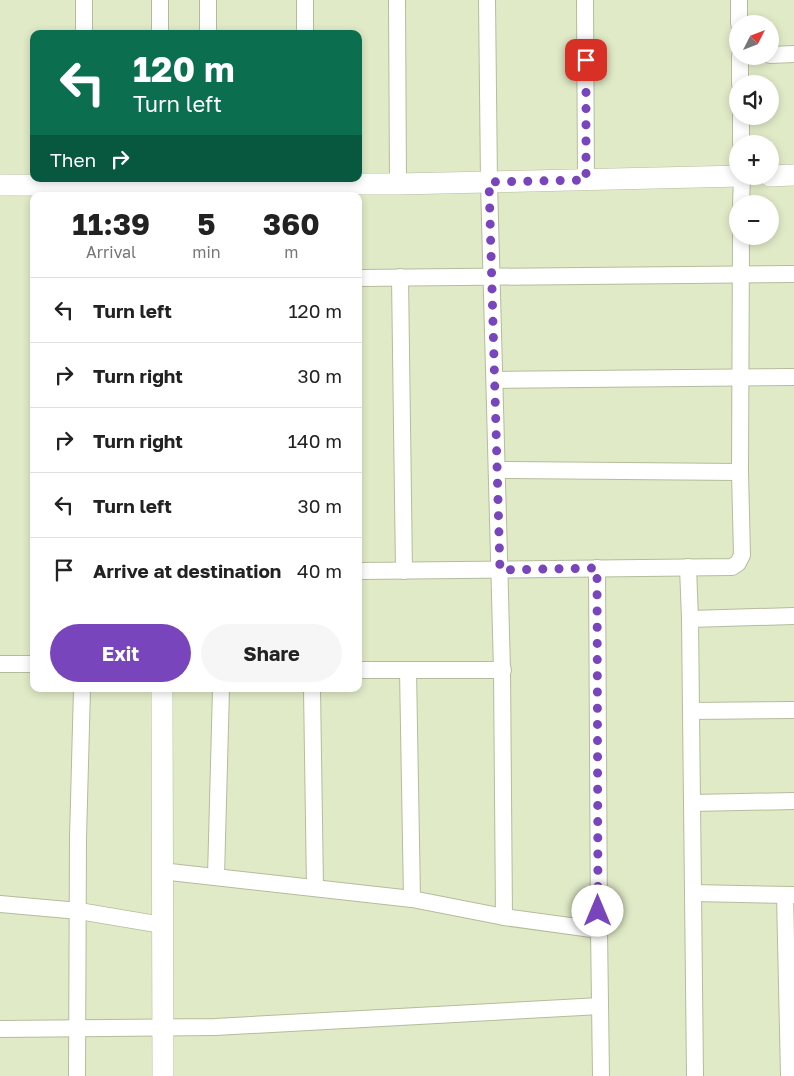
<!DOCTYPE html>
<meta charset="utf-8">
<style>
:root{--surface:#fff;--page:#f6f6f6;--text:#222;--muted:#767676;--line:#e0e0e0;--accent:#7845bc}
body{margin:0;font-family:"Golos Text",sans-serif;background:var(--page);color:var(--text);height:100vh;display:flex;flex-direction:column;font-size:19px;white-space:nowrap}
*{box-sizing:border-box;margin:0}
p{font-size:16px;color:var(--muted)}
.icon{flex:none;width:28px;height:28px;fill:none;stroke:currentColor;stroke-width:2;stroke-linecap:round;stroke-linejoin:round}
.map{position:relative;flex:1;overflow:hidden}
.panel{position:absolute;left:30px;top:192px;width:332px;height:500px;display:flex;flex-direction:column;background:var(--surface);border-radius:10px;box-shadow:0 2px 8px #0003}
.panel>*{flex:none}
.banner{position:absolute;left:30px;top:30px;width:332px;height:152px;border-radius:10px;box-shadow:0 2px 8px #0003;background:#0b6e4f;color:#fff;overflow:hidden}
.needle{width:32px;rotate:48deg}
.buttons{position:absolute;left:729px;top:15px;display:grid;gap:10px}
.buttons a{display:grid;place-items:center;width:50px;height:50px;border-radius:50%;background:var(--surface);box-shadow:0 2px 8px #0003;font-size:25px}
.pin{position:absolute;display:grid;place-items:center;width:42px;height:42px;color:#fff;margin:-21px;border-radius:10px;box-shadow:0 2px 8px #0006}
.me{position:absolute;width:55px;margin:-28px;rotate:0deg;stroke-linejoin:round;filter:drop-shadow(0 0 4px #0008)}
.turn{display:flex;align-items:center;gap:18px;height:105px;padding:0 20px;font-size:22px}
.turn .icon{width:65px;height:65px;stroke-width:2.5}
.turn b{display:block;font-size:35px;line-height:42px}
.then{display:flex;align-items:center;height:48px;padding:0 20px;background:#0003;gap:10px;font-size:19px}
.eta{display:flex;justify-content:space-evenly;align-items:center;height:85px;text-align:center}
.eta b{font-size:30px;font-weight:700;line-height:35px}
.cta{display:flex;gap:10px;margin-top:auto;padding:10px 20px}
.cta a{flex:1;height:58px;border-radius:30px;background:var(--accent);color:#fff;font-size:20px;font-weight:700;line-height:58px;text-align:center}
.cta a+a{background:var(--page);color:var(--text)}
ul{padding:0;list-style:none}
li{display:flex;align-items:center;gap:15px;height:65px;padding:0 20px;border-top:1px solid var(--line)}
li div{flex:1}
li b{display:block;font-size:19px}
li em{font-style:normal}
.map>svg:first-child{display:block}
</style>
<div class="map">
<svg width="794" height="1076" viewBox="0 0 794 1076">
<rect width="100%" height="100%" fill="#e0eac7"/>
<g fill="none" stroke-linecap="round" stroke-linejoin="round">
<defs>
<g id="minor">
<path d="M84 0V34"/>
<path d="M160 0V34"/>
<path d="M305 0V34"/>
<path d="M397 0 398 184"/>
<path d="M487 0 489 182 502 670 504 917"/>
<path d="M585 0 586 180"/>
<path d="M739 0V24"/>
<path d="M208 34V0"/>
<path d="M770 55 794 54"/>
<path d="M740 56V84"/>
<path d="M741 116V144"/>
<path d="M741 204 742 176"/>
<path d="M400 277 404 571"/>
<path d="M359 278 794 274"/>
<path d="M495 380 794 377"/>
<path d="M497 470 740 472"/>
<path d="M688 567 690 619 695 1076"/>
<path d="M597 568 599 930 601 1076"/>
<path d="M359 571 732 567 738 563 742 555 740 472 741 236"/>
<path d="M690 619 794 616"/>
<path d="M0 664H34"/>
<path d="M359 670H503"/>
<path d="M408 670 412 899"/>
<path d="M312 689 315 888"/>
<path d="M691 711 794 710"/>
<path d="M692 803 794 801"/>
<path d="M161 871 412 899 504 917 599 930"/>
<path d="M216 877 221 689"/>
<path d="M693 893 793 895"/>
<path d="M785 895 789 1076"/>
<path d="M0 904 79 911 162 925"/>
<path d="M0 1029 215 1027 600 1006"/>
<path d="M77 1076 78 838 82 689"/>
</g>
<g id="tertiary">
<path d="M770 176 794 175"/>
<path d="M0 185 295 186 306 184H398L741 176"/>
<path d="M162 689 163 1076"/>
</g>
</defs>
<use href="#minor" stroke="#b4bd9b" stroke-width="18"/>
<use href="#tertiary" stroke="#b4bd9b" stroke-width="22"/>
<use href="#minor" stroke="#fff" stroke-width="16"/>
<use href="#tertiary" stroke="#fff" stroke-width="21"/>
</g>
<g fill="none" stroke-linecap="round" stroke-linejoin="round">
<path stroke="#7845bc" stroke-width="9" stroke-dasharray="0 16.2" d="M586 60V180L489 182 500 570 597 568 598 911"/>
</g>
</svg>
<div class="buttons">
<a><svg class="needle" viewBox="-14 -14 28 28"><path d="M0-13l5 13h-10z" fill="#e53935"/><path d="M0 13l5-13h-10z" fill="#767676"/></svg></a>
<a><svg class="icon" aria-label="sound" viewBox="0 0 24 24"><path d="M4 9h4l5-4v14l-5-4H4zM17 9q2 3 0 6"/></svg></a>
<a>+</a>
<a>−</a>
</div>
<div class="pin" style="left:586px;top:60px;background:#d93025"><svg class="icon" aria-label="arrive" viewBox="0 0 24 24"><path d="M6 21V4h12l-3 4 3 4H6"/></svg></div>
<svg class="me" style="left:598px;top:911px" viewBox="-20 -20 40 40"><circle r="19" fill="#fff"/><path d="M0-13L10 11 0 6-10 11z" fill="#7845bc"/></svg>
<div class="banner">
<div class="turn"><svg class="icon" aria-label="left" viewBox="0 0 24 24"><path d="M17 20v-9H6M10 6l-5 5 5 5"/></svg><div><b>120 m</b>Turn left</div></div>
<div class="then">Then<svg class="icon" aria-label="right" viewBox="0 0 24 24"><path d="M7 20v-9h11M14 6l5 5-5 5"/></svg></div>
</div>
<section class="panel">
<div class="eta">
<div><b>11:39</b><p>Arrival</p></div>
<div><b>5</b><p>min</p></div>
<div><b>360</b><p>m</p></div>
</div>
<ul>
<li><svg class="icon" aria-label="left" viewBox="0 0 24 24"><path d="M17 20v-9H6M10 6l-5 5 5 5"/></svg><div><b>Turn left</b></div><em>120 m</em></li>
<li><svg class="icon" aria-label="right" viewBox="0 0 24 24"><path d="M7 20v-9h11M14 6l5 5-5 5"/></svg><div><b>Turn right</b></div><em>30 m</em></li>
<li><svg class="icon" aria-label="right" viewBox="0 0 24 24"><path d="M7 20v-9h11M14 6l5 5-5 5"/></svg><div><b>Turn right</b></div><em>140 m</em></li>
<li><svg class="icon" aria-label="left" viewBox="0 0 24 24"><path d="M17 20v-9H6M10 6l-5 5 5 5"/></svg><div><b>Turn left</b></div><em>30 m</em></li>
<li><svg class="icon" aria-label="arrive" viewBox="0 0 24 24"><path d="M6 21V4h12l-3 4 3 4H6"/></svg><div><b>Arrive at destination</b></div><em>40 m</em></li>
</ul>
<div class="cta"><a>Exit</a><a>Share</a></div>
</section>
</div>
